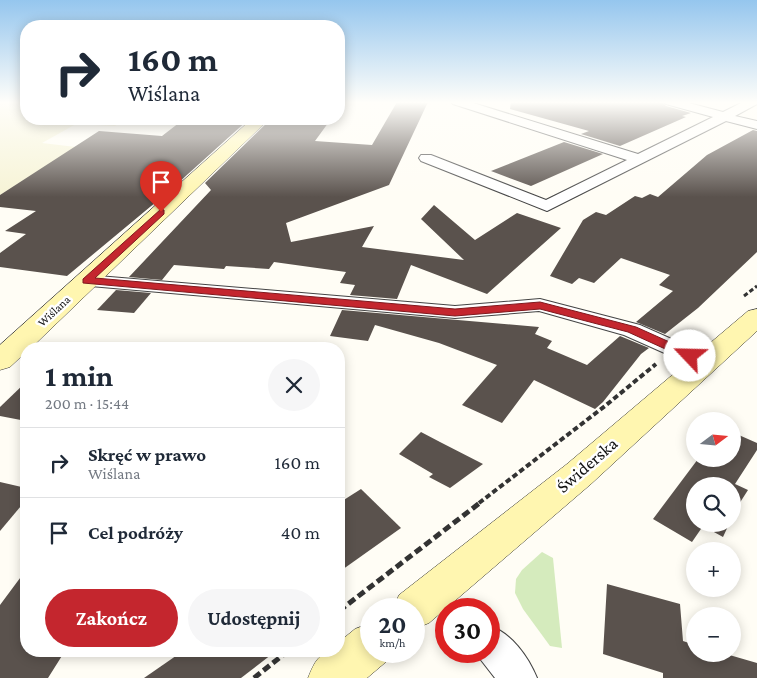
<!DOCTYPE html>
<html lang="pl">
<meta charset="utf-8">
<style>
:root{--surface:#fff;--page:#f6f6f7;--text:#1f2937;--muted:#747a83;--line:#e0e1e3;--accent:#c4262e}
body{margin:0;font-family:"Crimson Pro",serif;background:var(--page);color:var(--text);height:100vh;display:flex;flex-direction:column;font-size:19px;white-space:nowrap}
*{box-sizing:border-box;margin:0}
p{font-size:16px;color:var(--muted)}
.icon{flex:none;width:28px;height:28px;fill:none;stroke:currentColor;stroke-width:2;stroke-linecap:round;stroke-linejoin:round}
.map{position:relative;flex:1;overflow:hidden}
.drawer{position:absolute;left:20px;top:342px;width:325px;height:315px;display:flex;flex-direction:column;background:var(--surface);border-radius:20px;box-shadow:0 2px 12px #0003}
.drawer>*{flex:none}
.guide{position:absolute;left:20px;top:20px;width:325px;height:105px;border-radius:20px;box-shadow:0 2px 12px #0003;background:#fff;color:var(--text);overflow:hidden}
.needle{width:32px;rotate:74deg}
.controls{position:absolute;left:686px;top:412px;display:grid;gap:10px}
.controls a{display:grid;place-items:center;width:55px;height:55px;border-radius:50%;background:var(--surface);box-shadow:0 2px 12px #0003;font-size:25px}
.speed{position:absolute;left:360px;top:598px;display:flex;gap:10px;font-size:25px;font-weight:700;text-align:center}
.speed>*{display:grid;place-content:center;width:65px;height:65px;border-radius:50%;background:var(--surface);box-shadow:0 2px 12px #0003;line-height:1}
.speed small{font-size:12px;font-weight:400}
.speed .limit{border:8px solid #d22;background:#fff;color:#111}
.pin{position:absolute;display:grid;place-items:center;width:42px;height:42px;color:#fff;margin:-51px -21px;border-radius:50% 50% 50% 0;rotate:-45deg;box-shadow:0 0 5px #0007}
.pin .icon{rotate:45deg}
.me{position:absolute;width:55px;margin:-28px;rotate:294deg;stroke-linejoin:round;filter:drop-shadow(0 0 4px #0008)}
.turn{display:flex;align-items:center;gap:18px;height:105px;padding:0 25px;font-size:22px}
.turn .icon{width:65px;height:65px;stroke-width:2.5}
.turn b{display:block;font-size:35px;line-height:42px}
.round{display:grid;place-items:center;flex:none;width:52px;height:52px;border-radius:26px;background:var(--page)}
.head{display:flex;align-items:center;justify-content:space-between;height:85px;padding:0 25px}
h1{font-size:30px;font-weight:700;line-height:38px}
.primary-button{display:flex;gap:10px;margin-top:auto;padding:10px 25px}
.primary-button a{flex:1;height:58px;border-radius:30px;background:var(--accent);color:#fff;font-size:20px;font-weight:700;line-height:58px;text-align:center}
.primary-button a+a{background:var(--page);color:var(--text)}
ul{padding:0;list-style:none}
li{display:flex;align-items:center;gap:15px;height:70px;padding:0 25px;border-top:1px solid var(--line)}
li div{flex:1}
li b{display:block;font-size:19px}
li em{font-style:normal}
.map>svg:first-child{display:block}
</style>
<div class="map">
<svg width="757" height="678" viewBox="0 0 757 678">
<rect width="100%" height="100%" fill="#fffdf5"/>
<path fill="#f6f3d4" d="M0 102H26V119H124L115 126 76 124 42 143 76 147 0 195Z"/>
<path fill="#d5ebbd" d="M542 552 553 558 562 648 550 646 523 609 515 593 516 579 522 570Z"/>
<g fill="#5a524d">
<path d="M397 102H428L389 185 286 223 291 242 374 226 362 247 464 260 421 219 434 205 475 240 517 213 561 228 487 294 411 265 397 299 350 295 355 285 340 283 346 272 274 262 269 269 226 266 224 269 174 265 162 280 129 277 211 190 205 183 271 119H331L315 141 372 145Z"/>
<path d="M511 102H662L666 106 691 113 682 116 686 117 620 146 581 134 589 131 510 109Z"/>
<path d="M184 119H249L168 192 67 276 0 267V253L26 234 5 231 36 211 0 207V195L99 131 162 136Z"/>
<path d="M753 130 757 131V252L698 308 665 334 636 322 673 291 659 285 670 275 621 258 594 283 579 278 572 284 550 276 583 220 596 212 606 215 635 196 642 198 650 194 658 197 707 155Z"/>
<path d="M564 142 603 154 531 186 491 171Z"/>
<path d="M116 290 151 293 134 313 97 310Z"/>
<path d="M342 310 539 327 535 334 552 341 547 348 587 365 620 336 649 348 641 354 603 402 595 409 534 380 502 423 462 405 497 365 439 343 375 325 368 341 330 336Z"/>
<path d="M26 382V421L0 416V407Z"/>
<path d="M421 432 440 442 483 464 450 488 429 477 433 474 399 454Z"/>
<path d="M732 432 757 443V450L735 484 748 490 732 515V486H695V524H729L723 537 703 526 692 542 653 519 698 459H732Z"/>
<path d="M0 482 26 488V500L0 531Z"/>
<path d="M361 489 401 528 339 572V503Z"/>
<path d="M26 570V651H65L48 678H0V605Z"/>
<path d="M607 584 680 604 683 641 695 645V654H726L757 663V678H663V673L603 654Z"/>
<path d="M183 651H276L241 678H144Z"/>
</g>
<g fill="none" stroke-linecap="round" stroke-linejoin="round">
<defs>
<g id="street">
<path d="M451 102H470L638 154 713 117 666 104 664 102H685L723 112 743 102H757V104L735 116 757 121V129L726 121 547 211 421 161 419 158 421 155H431L546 200 627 160 453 104Z"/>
<path d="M86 275 455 306 540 299 640 325 712 357 716 362 712 367 704 369 696 367 624 335 539 311 455 318 79 285 76 281 79 277Z"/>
<path d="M489 625C512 634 528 656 537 678H495L474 651H489Z"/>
</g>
<g id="secondary">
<path d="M252 119H269L30 349H26V352L10 367 0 370V345Z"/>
<path d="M757 309V331L591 484 429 623 414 629V609H393L399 595 567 464 748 311Z"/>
<path d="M371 623V651H391L387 661 367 678H308C315 661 319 651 339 651V642L355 629Z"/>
</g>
</defs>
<use href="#street" stroke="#444" stroke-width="2"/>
<use href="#secondary" stroke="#333" stroke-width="1"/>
<path stroke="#333" stroke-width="3" stroke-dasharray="4.5 2.5" stroke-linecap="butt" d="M744 296 757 286"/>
<path stroke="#333" stroke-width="4" stroke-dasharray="5.5 3" stroke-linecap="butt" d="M479 503 605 406 656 364"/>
<g stroke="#333" stroke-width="5" stroke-dasharray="8 4" stroke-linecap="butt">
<path d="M339 611 481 502"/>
<path d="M254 678 288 651"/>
</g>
<use href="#street" fill="#fff" fill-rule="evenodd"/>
<use href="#secondary" fill="#fff6b0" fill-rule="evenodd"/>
</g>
<linearGradient id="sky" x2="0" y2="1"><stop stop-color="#95c6ee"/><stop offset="0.52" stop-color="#fffefa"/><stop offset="1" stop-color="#fffefa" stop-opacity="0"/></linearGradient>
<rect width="757" height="197" fill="url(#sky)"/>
<path fill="#c4262e" stroke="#7f191e" d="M161 209 164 210V214L95 278 455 309 540 302 636 327 694 353 696 356 690 359 685 358 628 332 540 309 455 316 83 283V279Z"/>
<g text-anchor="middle" stroke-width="5" stroke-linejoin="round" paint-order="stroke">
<g font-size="12" fill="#111" stroke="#fff">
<text transform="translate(54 311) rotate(-43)" y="4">Wiślana</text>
</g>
<g font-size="18" fill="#111" stroke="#fff">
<text transform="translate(587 465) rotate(-41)" y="6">Świderska</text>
</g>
</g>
</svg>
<div class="controls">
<a><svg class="needle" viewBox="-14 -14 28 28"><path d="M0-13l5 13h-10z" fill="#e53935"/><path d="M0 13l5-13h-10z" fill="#747a83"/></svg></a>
<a><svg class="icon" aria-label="search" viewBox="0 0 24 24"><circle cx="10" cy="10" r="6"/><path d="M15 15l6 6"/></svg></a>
<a>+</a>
<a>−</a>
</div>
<div class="speed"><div>20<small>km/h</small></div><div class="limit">30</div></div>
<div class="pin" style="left:161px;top:212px;background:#d93025"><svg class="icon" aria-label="arrive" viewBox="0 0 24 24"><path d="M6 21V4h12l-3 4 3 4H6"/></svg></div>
<svg class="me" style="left:690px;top:356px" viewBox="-20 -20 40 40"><circle r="19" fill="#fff"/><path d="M0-13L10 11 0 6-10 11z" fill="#c4262e"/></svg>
<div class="guide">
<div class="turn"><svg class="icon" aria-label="right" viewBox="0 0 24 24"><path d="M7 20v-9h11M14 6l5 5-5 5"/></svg><div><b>160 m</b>Wiślana</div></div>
</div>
<section class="drawer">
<div class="head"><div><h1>1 min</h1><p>200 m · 15:44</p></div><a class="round"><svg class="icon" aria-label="close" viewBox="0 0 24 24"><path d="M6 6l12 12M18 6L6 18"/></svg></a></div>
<ul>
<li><svg class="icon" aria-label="right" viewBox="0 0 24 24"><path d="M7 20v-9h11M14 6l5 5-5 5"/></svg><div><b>Skręć w prawo</b><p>Wiślana</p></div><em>160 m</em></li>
<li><svg class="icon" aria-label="arrive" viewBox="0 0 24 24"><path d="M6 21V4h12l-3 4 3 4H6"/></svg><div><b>Cel podróży</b></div><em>40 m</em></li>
</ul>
<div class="primary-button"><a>Zakończ</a><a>Udostępnij</a></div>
</section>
</div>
